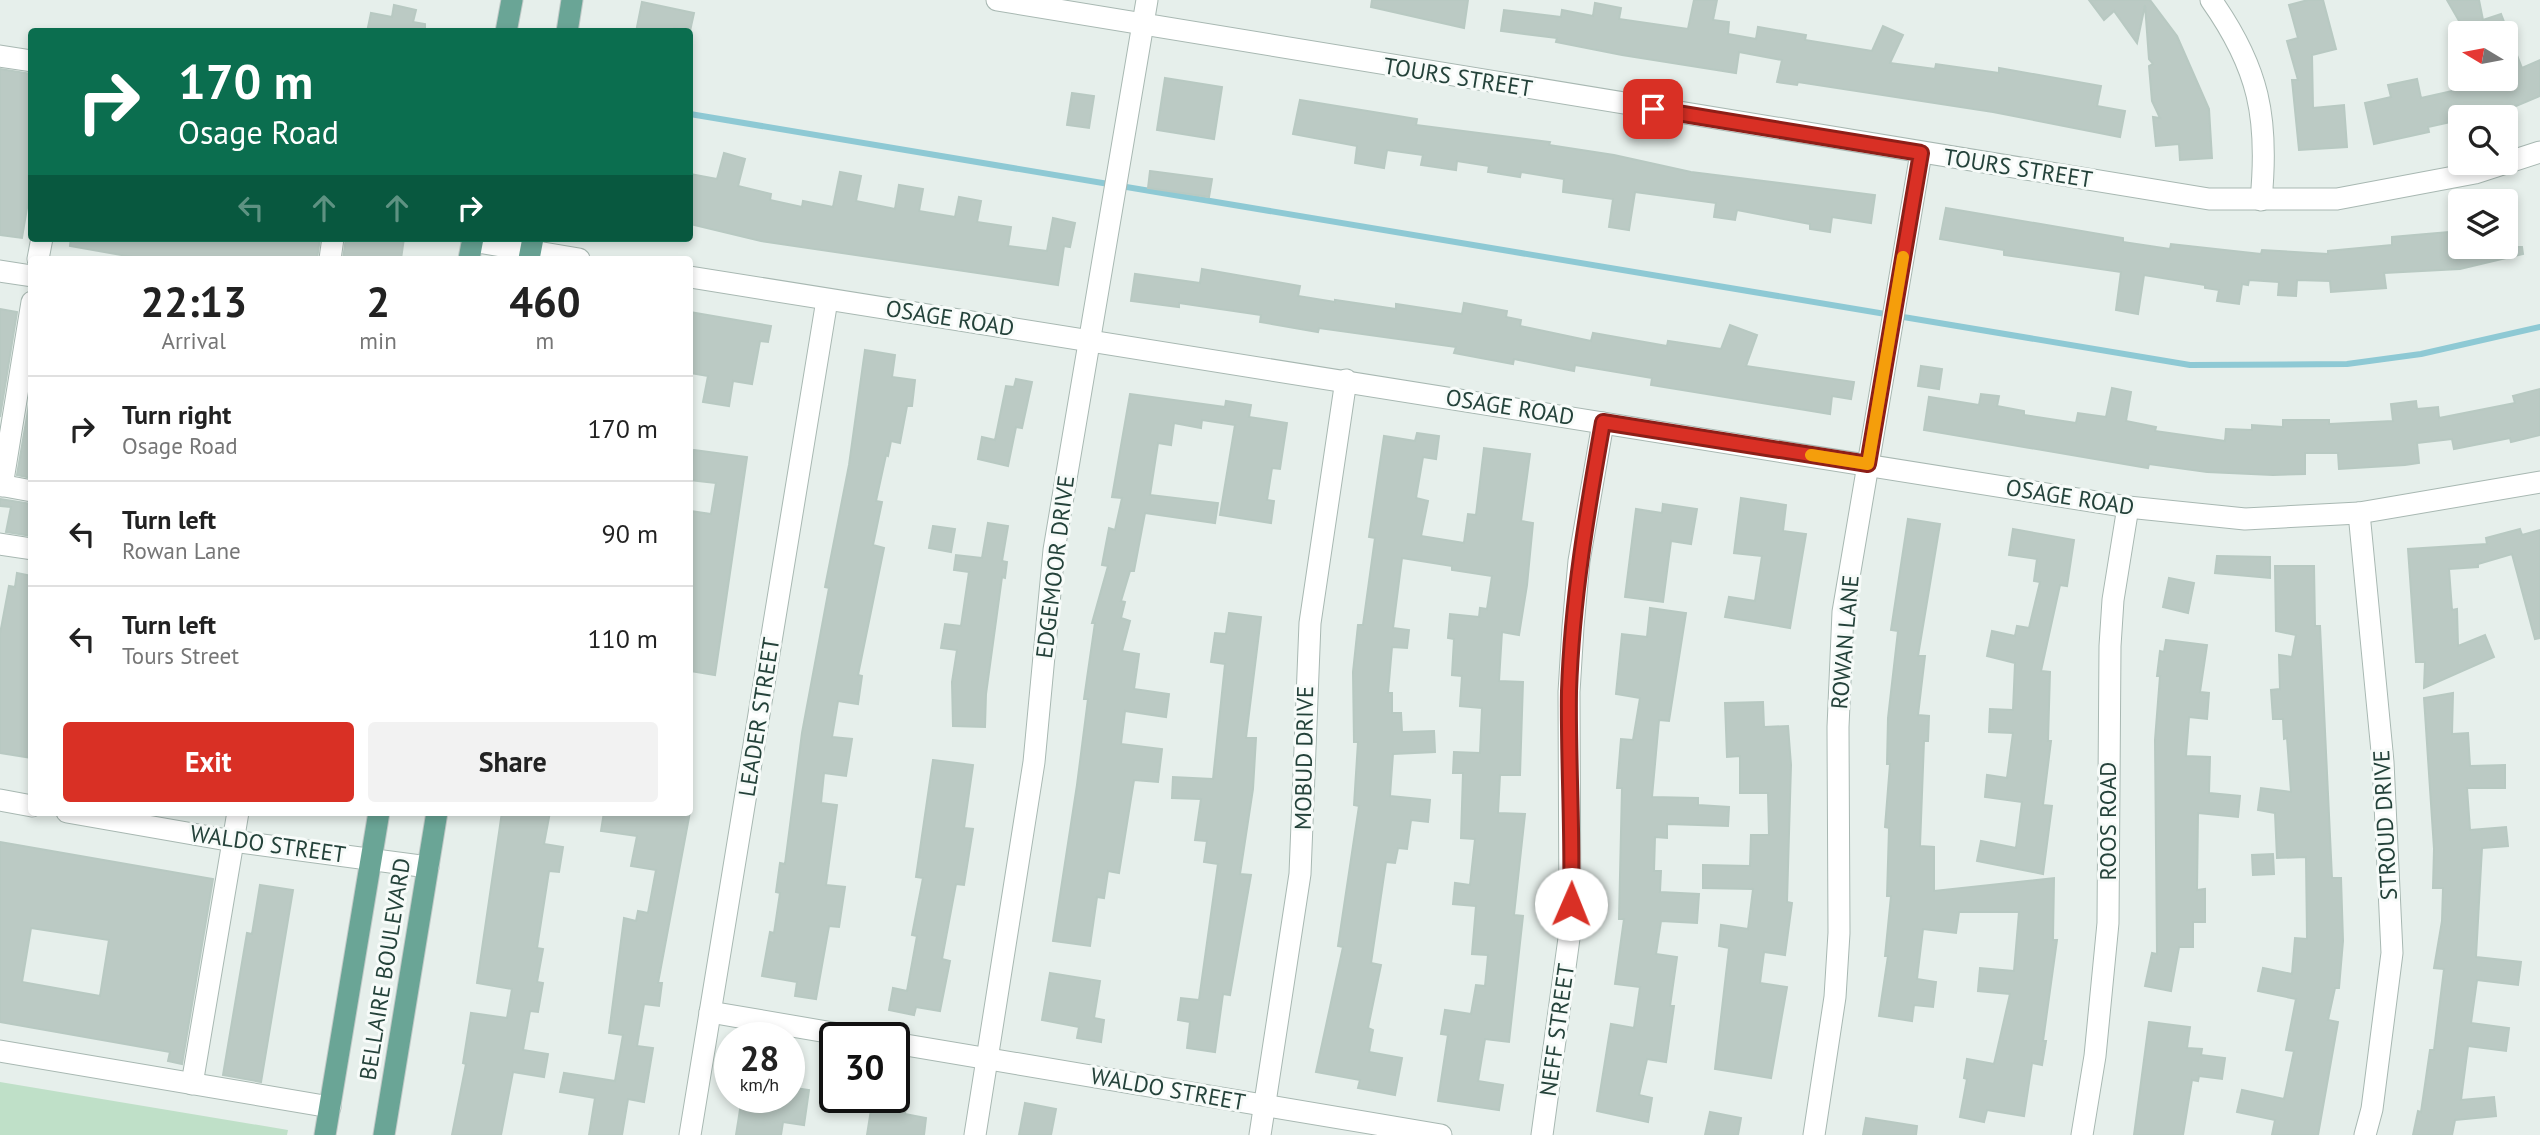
<!DOCTYPE html>
<style>
:root{--surface:#fff;--page:#f2f2f2;--text:#222;--muted:#767676;--line:#e0e0e0;--accent:#d93025}
body{margin:0;font-family:"PT Sans",sans-serif;background:var(--page);color:var(--text);height:100vh;display:flex;flex-direction:column;font-size:26px;white-space:nowrap}
*{box-sizing:border-box;margin:0}
p{font-size:23px;color:var(--muted)}
.icon{flex:none;width:38px;height:38px;fill:none;stroke:currentColor;stroke-width:2;stroke-linecap:round;stroke-linejoin:round}
.map{position:relative;flex:1;overflow:hidden}
.details{position:absolute;left:28px;top:256px;width:665px;height:560px;display:flex;flex-direction:column;background:var(--surface);border-radius:7px;box-shadow:0 4px 10px #0003}
.details>*{flex:none}
.hud{position:absolute;left:28px;top:28px;width:665px;height:214px;border-radius:7px;box-shadow:0 4px 10px #0003;background:#0b6e4f;color:#fff;overflow:hidden}
.needle{width:46px;rotate:280deg}
.tools{position:absolute;left:2448px;top:21px;display:grid;gap:14px}
.tools a{display:grid;place-items:center;width:70px;height:70px;border-radius:7px;background:var(--surface);box-shadow:0 4px 10px #0003;font-size:35px}
.speed{position:absolute;left:714px;top:1022px;display:flex;gap:14px;font-size:35px;font-weight:700;text-align:center}
.speed>*{display:grid;place-content:center;width:91px;height:91px;border-radius:50%;background:var(--surface);box-shadow:0 4px 10px #0003;line-height:1}
.speed small{font-size:18px;font-weight:400}
.speed .limit{border:4px solid #111;border-radius:10px;background:#fff;color:#111}
.pin{position:absolute;display:grid;place-items:center;width:60px;height:60px;color:#fff;margin:-30px;border-radius:14px;box-shadow:0 4px 10px #0006}
.me{position:absolute;width:77px;margin:-38px;rotate:1deg;stroke-linejoin:round;filter:drop-shadow(0 0 5px #0008)}
.turn{display:flex;align-items:center;gap:24px;height:147px;padding:0 35px;font-size:32px}
.turn .icon{width:91px;height:91px;stroke-width:2.5}
.turn b{display:block;font-size:49px;line-height:60px}
.lanes{display:flex;align-items:center;height:66px;padding:0 35px;background:#0003;justify-content:center;gap:35px;direction:ltr}
.lanes .off{opacity:.35}
.eta{display:flex;justify-content:space-evenly;align-items:center;height:119px;text-align:center}
.eta b{font-size:42px;font-weight:600;line-height:49px}
.button{display:flex;gap:14px;margin-top:auto;padding:14px 35px}
.button a{flex:1;height:80px;border-radius:7px;background:var(--accent);color:#fff;font-size:28px;font-weight:600;line-height:80px;text-align:center}
.button a+a{background:var(--page);color:var(--text)}
ul{padding:0;list-style:none}
li{display:flex;align-items:center;gap:21px;height:105px;padding:0 35px;border-top:2px solid var(--line)}
li div{flex:1}
li b{display:block;font-size:26px}
li em{font-style:normal}
.map>svg:first-child{display:block}
</style>
<div class="map">
<svg width="2540" height="1135" viewBox="0 0 2540 1135">
<rect width="100%" height="100%" fill="#e6efeb"/>
<path fill="#bfe0c8" d="M0 1082 288 1130 287 1135H0Z"/>
<g fill="none" stroke-linecap="round" stroke-linejoin="round">
<path stroke="#8ec9d4" stroke-width="6" d="M690 114 2190 365 2347 364 2421 354 2540 327"/>
</g>
<g fill="#bbcac4" stroke="#b8c9c2" stroke-width="2" fill-rule="evenodd">
<path d="M1372 0H1468L1464 28 1371 7Z"/>
<path d="M1694 0H1717L1713 20 1729 22 1728 34 1756 39 1758 27 1806 35 1805 40 1872 51 1883 26 1903 35 1890 63 1935 69 1936 64 1999 73V68L2101 86 2097 106 2125 111 2120 137 1993 112 1798 82 1797 85 1777 82 1782 60 1739 52 1736 73 1622 55 1556 42 1557 38 1501 31 1504 10 1561 17 1562 10 1593 16 1595 3 1621 8 1619 19 1688 29Z"/>
<path d="M2089 0H2150L2177 36 2209 109 2212 158 2180 160 2179 144 2156 146 2153 117 2160 118 2152 101 2149 66 2153 64 2149 59 2145 5 2137 43 2114 11 2104 20Z"/>
<path d="M2308 0H2323L2336 49 2312 55 2313 108 2344 105 2347 147 2299 150 2292 80H2298L2287 41 2298 38 2289 5Z"/>
<path d="M2447 0H2479L2483 20 2501 14 2522 68 2540 60V96L2497 114 2460 117V120L2428 127 2429 132 2374 144 2365 103 2391 97 2388 85 2417 79 2421 98 2506 79V33H2453L2452 30 2462 26Z"/>
<path d="M642 2 694 13 690 31 674 28 673 32H636Z"/>
<path d="M394 5 416 10 413 22 425 24V32H367L371 13 392 17Z"/>
<path d="M0 69 32 74V196H29L22 238 0 235Z"/>
<path d="M1165 78 1222 87 1214 139 1157 130Z"/>
<path d="M1072 93 1094 96 1089 128 1067 125Z"/>
<path d="M1300 100 1417 119 1416 125 1550 142 1549 145 1614 155 1691 172 1875 195 1871 223 1832 217 1830 232 1810 229V224L1737 210 1735 220 1714 217 1716 203 1635 192 1629 230 1609 227 1613 199 1563 192 1564 179 1521 172 1520 177 1488 172 1489 166 1457 161 1456 170 1421 165 1423 155 1387 150 1384 168 1355 163 1357 146 1293 134Z"/>
<path d="M724 153 745 159 738 186 771 194 770 200 802 207 803 201 833 207 840 172 861 176 856 201 895 209 899 185 923 189 919 211 955 217 959 197 981 201 977 222 1011 227 1008 246 1047 251 1053 218 1075 223 1070 247 1064 246 1058 285 761 241 690 224V174L717 179Z"/>
<path d="M1150 171 1212 179 1209 197 1148 188Z"/>
<path d="M1946 208 2123 238V242L2170 249 2171 244 2261 254 2262 250 2328 254V251L2392 245V237L2460 231V247H2522L2523 254 2460 269 2384 273 2386 288 2331 292 2330 281 2297 280 2296 296 2278 295 2279 282 2249 280 2248 285 2242 284 2239 304 2217 301 2219 290 2205 288V285L2144 275 2138 314 2116 310 2121 272 2004 255V250L1940 239Z"/>
<path d="M71 238 260 240 320 238 317 259H144L70 246Z"/>
<path d="M346 238H404L401 259H343Z"/>
<path d="M1202 269 1300 286 1298 296 1335 302V300L1396 309V304L1462 314 1464 303 1507 311 1506 317 1521 320 1520 326 1591 341 1593 333 1667 346 1668 341 1721 349 1730 325 1757 335 1746 366 1854 382 1851 399 1832 396 1830 414 1651 385 1652 378 1575 365 1574 371 1514 359 1513 364 1454 353 1456 347 1319 328 1318 332 1260 322 1261 315 1179 303V307L1131 301 1135 274 1200 283Z"/>
<path d="M0 309 17 312 0 417Z"/>
<path d="M690 312 771 326 768 342 760 341 752 384 733 381 729 406 703 402 708 376 690 373Z"/>
<path d="M865 350 895 355 892 377 915 380 912 406H907L900 443 891 441 888 456 886 455 876 501 882 502 873 545 884 548 858 675 862 676 858 704 838 701 832 737 852 739 846 776 824 773 821 803 837 805 826 885 845 887 839 927 829 926 816 999 795 996 797 982 762 976 770 932 774 933 780 893 776 892 780 863 785 864 802 733 829 588 825 587 849 465Z"/>
<path d="M1921 366 1942 369 1939 389 1918 386Z"/>
<path d="M1016 379 1032 382 1022 428 1016 427 1008 466 978 459 982 437 995 440 1006 386 1014 387Z"/>
<path d="M32 387V477L31 478 17 475Z"/>
<path d="M2112 388 2131 392 2126 421 2156 427 2155 431 2225 441 2226 429 2252 430V425L2283 427V420H2329V424L2393 421 2391 404 2416 401 2417 409 2438 407 2439 418 2515 403 2513 396 2540 389V435L2511 442 2510 438 2454 449 2452 439 2417 443 2419 463 2405 465 2339 469 2338 453H2305V474L2273 475 2207 472 2149 464 2148 468 1924 430 1929 397 1979 405 1981 394 1999 396 1997 406 2024 411V415L2076 423 2078 413 2106 417Z"/>
<path d="M1130 394 1225 407 1226 401 1251 405 1249 417 1287 423 1280 469 1272 468 1267 500 1274 501 1271 523 1220 515 1235 425 1202 420 1201 428 1174 423 1171 445 1158 443 1150 495 1218 503 1215 523 1145 513 1134 571H1130L1121 601 1125 602 1121 618 1130 621 1122 651 1139 654 1134 689 1169 694 1166 717 1125 711 1121 744 1162 749 1158 782 1134 780 1119 873 1108 871 1104 898 1097 897 1090 946 1053 941 1077 785 1088 699H1084L1095 623H1092L1108 566 1102 565 1109 528 1115 530 1122 498 1112 497Z"/>
<path d="M1417 433 1439 436 1436 459 1423 457 1416 498 1428 501 1421 536 1464 543 1468 514 1476 515 1484 448 1530 454 1521 521 1533 523 1527 585 1519 635 1502 632 1499 681 1523 682 1520 775H1500L1498 813 1525 814 1514 915 1523 916 1509 1042 1485 1039 1478 1081 1503 1085 1499 1110 1438 1101 1448 1035 1441 1034 1445 1010 1471 1014 1476 985 1485 986 1488 955 1472 954 1476 906 1453 904 1455 883 1470 885 1475 839 1461 838 1463 773H1453L1454 752 1480 753 1482 708 1460 706 1462 676 1452 675 1454 639 1448 638 1450 614 1479 617 1480 608 1487 609 1492 576 1452 570V566L1402 558 1393 628 1409 630 1407 648 1392 647 1388 693H1392V713H1401L1402 732 1434 731 1435 752 1393 754 1390 796 1430 800 1428 822 1411 820 1407 849 1398 848 1395 863 1386 862 1371 963 1381 965 1368 1028 1373 1030 1369 1052 1402 1058 1395 1095 1358 1088 1360 1080 1316 1072 1343 947 1338 946 1359 806 1354 805 1358 742H1354L1353 672 1358 625H1363L1375 538 1369 537 1384 436 1415 441Z"/>
<path d="M694 450 747 457 715 675 690 671V511L711 514 716 483 690 480Z"/>
<path d="M1741 498 1786 505 1783 531 1806 534 1790 628 1725 617 1729 597 1755 601 1762 556 1734 553Z"/>
<path d="M0 499 32 504V536L6 532 11 507 0 506Z"/>
<path d="M1663 504 1697 509 1691 544 1671 541 1663 602 1625 597 1636 509 1662 513Z"/>
<path d="M1908 519 1940 524 1918 656H1925L1918 715 1929 716 1928 741H1924L1920 846 1934 847V891L2054 878 2053 940H2057L2043 1041H2046L2042 1065 2032 1063 2024 1116 1987 1110 1984 1122 1960 1117 1967 1079 1964 1078 1967 1059 1994 1064 2010 994 1978 991 1980 968 2014 971 2019 912H1959L1956 933 1923 929 1917 979 1936 982 1933 1007 1914 1005 1912 1021 1879 1016 1888 956H1885L1891 896H1887L1889 828 1885 827 1890 764H1887L1888 718 1898 631 1891 630Z"/>
<path d="M988 523 1008 526 1002 561 1007 562 1005 578 1002 577 986 694 985 727 953 726 952 682 957 650 941 648 945 624 961 626 969 572 954 570 956 555 982 558Z"/>
<path d="M933 526 955 529 951 552 929 548Z"/>
<path d="M2013 529 2074 540 2067 586 2060 585 2041 671 2050 672 2048 741H2051L2043 805 2052 806 2043 874 1977 861 1981 841 2016 848 2022 802 1985 797 1987 775 2007 778 2013 733 1989 732 1990 709 2013 710 2015 663 1987 656 1992 631 2015 636 2017 626 2029 628 2040 582 2034 581 2037 559 2009 555Z"/>
<path d="M2520 529 2522 535 2540 530V638L2535 639 2512 554 2478 564V567L2449 569 2452 610 2457 609 2458 646 2485 635 2494 657 2424 688 2425 662H2416L2408 549 2487 544 2486 538Z"/>
<path d="M2217 556 2270 557V578L2215 573Z"/>
<path d="M2275 566H2314L2315 626H2320L2332 878H2341L2343 941 2339 988H2335L2328 1020 2338 1022 2318 1135H2272L2275 1120 2237 1112 2242 1090 2284 1099 2294 1051 2286 1050 2296 999 2258 991 2263 968 2292 974 2295 938 2307 939 2306 857 2277 858 2275 813 2258 810 2261 788 2291 792 2287 738 2284 739 2283 719H2273L2271 690 2280 689 2279 655 2292 657 2296 635 2276 631Z"/>
<path d="M17 573 32 576V758L0 753V634L9 586 15 587Z"/>
<path d="M2169 578 2194 583 2188 613 2163 607Z"/>
<path d="M1650 608 1686 613 1669 721 1659 720 1652 797 1698 798V805L1729 807 1728 826 1667 824V838L1655 837 1654 871H1661L1660 892 1699 894 1697 923 1661 921 1656 954 1677 957 1670 1006H1674L1666 1062 1647 1059 1639 1095 1652 1098 1648 1122 1597 1111 1611 1024 1634 1028 1640 987 1615 984 1624 919H1619L1622 788H1617L1621 739 1633 740 1640 698 1616 694 1622 634 1647 637Z"/>
<path d="M1229 613 1261 617 1246 738H1256L1253 789 1240 874 1251 875 1230 995 1223 994 1215 1052 1187 1048 1190 1022 1178 1020 1181 998 1199 1000 1218 864 1204 862 1207 841 1195 840 1201 799 1172 798 1173 777 1213 779 1225 664 1211 662 1215 633 1226 634Z"/>
<path d="M2166 640 2207 645 2200 692 2209 693 2207 719 2189 717 2186 756 2210 757 2209 793 2240 796 2238 817 2198 813 2197 890 2205 889V922H2193V947H2179L2171 991 2145 986 2152 953 2157 954 2155 740 2160 676H2157L2160 651 2164 652Z"/>
<path d="M2453 693 2452 734 2468 733 2470 766 2505 765V788H2467L2470 830 2506 827 2508 846 2482 848 2476 957 2521 962 2518 985 2477 980 2471 1023 2509 1028 2506 1051 2468 1046 2461 1100 2494 1097 2496 1116 2455 1120 2452 1135H2413L2418 1111 2421 1112 2430 1050H2434L2444 969 2434 968 2442 921 2443 888H2433L2434 849 2424 698Z"/>
<path d="M1763 702 1764 727 1788 726 1791 765 1787 902 1792 903 1785 955 1764 952 1760 983 1787 987 1771 1078 1715 1069 1729 948 1719 946 1721 925 1748 929 1753 889 1703 888V865L1750 866 1751 835H1769L1768 793H1740V756L1727 757 1725 703Z"/>
<path d="M933 760 973 765 964 828 973 829 964 885 956 884 942 959 950 961 940 1011 916 1007 914 1015 889 1010 893 988 907 991 917 936 912 935 923 878 916 877Z"/>
<path d="M502 812H550L544 844 563 847 559 872 549 871 537 948 543 949 537 982 543 983 538 1012 530 1011 523 1050 548 1054 544 1077 513 1072 501 1135H452L466 1064 463 1063 471 1013 507 1018 512 989 477 983Z"/>
<path d="M604 812H690L658 983H662L659 1006 644 1004 637 1046 653 1048 644 1102 628 1099 622 1135H589L595 1098 560 1092 564 1073 615 1081 623 1035 609 1033 624 918 636 921 638 911 648 913 656 870 631 866 637 836 601 831Z"/>
<path d="M0 842 213 879 182 1064 168 1061 170 1052 0 1022ZM31 928 109 940 100 996 22 982Z"/>
<path d="M2273 854 2274 874 2253 875 2252 855Z"/>
<path d="M260 885 293 890 261 1082 223 1075 247 933 252 934Z"/>
<path d="M1050 973 1100 981 1094 1018 1104 1020 1101 1042 1077 1038 1079 1027 1042 1020Z"/>
<path d="M2149 1022 2190 1027 2187 1048 2202 1049 2201 1055 2225 1058 2222 1079 2199 1076 2198 1081 2192 1080 2183 1135H2134Z"/>
<path d="M789 1087 809 1090 804 1125 783 1122 781 1135H736L742 1097H789Z"/>
<path d="M873 1097H907L905 1114 926 1118 924 1135H867Z"/>
<path d="M1025 1103 1056 1109 1051 1135H1019Z"/>
<path d="M1710 1112 1741 1118 1738 1135H1705Z"/>
<path d="M1866 1118 1917 1126 1916 1135H1863Z"/>
</g>
<g fill="none" stroke-linecap="round" stroke-linejoin="round">
<defs>
<g id="minor">
<path d="M997 0 2209 199H2337L2475 173 2540 152"/>
<path d="M2211 0C2259 68 2269 118 2261 200"/>
<path d="M0 56 32 61"/>
<path d="M472 241 579 259"/>
<path d="M38 259 42 238"/>
<path d="M330 259 333 238"/>
<path d="M0 271 32 276"/>
<path d="M690 277 2128 507 2245 519 2359 513 2540 482"/>
<path d="M0 485 32 491"/>
<path d="M2 486 32 302"/>
<path d="M2359 513 2383 762 2392 953 2372 1109 2365 1135"/>
<path d="M0 544 32 549"/>
<path d="M0 800 32 806"/>
<path d="M67 812 233 841 428 867"/>
<path d="M710 1012 862 1038"/>
<path d="M894 1043 1441 1135"/>
<path d="M0 1051 330 1107"/>
<path d="M192 1084 238 812"/>
<path d="M690 1135 827 300"/>
<path d="M975 1135 1034 762 1054 550 1147 0"/>
<path d="M1260 1135 1300 874 1310 623 1346 380"/>
<path d="M1542 1135 1570 931 1569 692 1573 627 1579 561 1603 423"/>
<path d="M1814 1135 1835 997 1839 933 1838 727 1843 612 1921 153"/>
<path d="M2082 1135 2095 1056 2108 923 2110 646 2113 600 2128 507"/>
</g>
<g id="major">
<path d="M506 32 512 0"/>
<path d="M567 32 572 0"/>
<path d="M469 259 473 238"/>
<path d="M529 259 533 238"/>
<path d="M325 1135 379 812"/>
<path d="M384 1135 437 812"/>
</g>
</defs>
<use href="#minor" stroke="#a8b8b2" stroke-width="23"/>
<use href="#major" stroke="#c2cac8" stroke-width="23"/>
<use href="#minor" stroke="#fff" stroke-width="21"/>
<use href="#major" stroke="#6aa596" stroke-width="21"/>
</g>
<g fill="none" stroke-linecap="round" stroke-linejoin="round">
<defs>
<path id="route" d="M1571 904C1573 833 1568 762 1569 691 1572 600 1587 512 1603 422L1868 464 1921 153 1653 109"/>
</defs>
<use href="#route" stroke="#8d1f18" stroke-width="18"/>
<use href="#route" stroke="#d93025" stroke-width="12"/>
<path stroke="#f59e0b" stroke-width="12" d="M1811 455 1868 464 1903 257"/>
</g>
<g text-anchor="middle" stroke-width="6" stroke-linejoin="round" paint-order="stroke">
<g font-size="23" fill="#24423a" stroke="#f7fbf9">
<text transform="translate(1458 77) rotate(9)" y="8">TOURS STREET</text>
<text transform="translate(2018 168) rotate(9)" y="8">TOURS STREET</text>
<text transform="translate(950 318) rotate(9)" y="8">OSAGE ROAD</text>
<text transform="translate(1510 407) rotate(9)" y="8">OSAGE ROAD</text>
<text transform="translate(2070 497) rotate(9)" y="8">OSAGE ROAD</text>
<text transform="translate(1055 567) rotate(-83)" y="8">EDGEMOOR DRIVE</text>
<text transform="translate(1845 642) rotate(-85)" y="8">ROWAN LANE</text>
<text transform="translate(759 717) rotate(-81)" y="8">LEADER STREET</text>
<text transform="translate(1304 758) rotate(-89)" y="8">MOBUD DRIVE</text>
<text transform="translate(2108 821) rotate(-90)" y="8">ROOS ROAD</text>
<text transform="translate(2385 825) rotate(-93)" y="8">STROUD DRIVE</text>
<text transform="translate(268 844) rotate(8)" y="8">WALDO STREET</text>
<text transform="translate(385 969) rotate(-81)" y="8">BELLAIRE BOULEVARD</text>
<text transform="translate(1557 1030) rotate(-82)" y="8">NEFF STREET</text>
<text transform="translate(1168 1089) rotate(10)" y="8">WALDO STREET</text>
</g>
</g>
</svg>
<div class="tools">
<a><svg class="needle" viewBox="-14 -14 28 28"><path d="M0-13l5 13h-10z" fill="#e53935"/><path d="M0 13l5-13h-10z" fill="#767676"/></svg></a>
<a><svg class="icon" aria-label="search" viewBox="0 0 24 24"><circle cx="10" cy="10" r="6"/><path d="M15 15l6 6"/></svg></a>
<a><svg class="icon" aria-label="layers" viewBox="0 0 24 24"><path d="M12 4l9 5-9 5-9-5zM3 14l9 5 9-5"/></svg></a>
</div>
<div class="speed"><div>28<small>km/h</small></div><div class="limit">30</div></div>
<div class="pin" style="left:1653px;top:109px;background:#d93025"><svg class="icon" aria-label="arrive" viewBox="0 0 24 24"><path d="M6 21V4h12l-3 4 3 4H6"/></svg></div>
<svg class="me" style="left:1571px;top:904px" viewBox="-20 -20 40 40"><circle r="19" fill="#fff"/><path d="M0-13L10 11 0 6-10 11z" fill="#d93025"/></svg>
<div class="hud">
<div class="turn"><svg class="icon" aria-label="right" viewBox="0 0 24 24"><path d="M7 20v-9h11M14 6l5 5-5 5"/></svg><div><b>170 m</b>Osage Road</div></div>
<div class="lanes"><svg class="icon off" aria-label="left" viewBox="0 0 24 24"><path d="M17 20v-9H6M10 6l-5 5 5 5"/></svg><svg class="icon off" aria-label="ahead" viewBox="0 0 24 24"><path d="M12 20V5M6 11l6-6 6 6"/></svg><svg class="icon off" aria-label="ahead" viewBox="0 0 24 24"><path d="M12 20V5M6 11l6-6 6 6"/></svg><svg class="icon" aria-label="right" viewBox="0 0 24 24"><path d="M7 20v-9h11M14 6l5 5-5 5"/></svg></div>
</div>
<section class="details">
<div class="eta">
<div><b>22:13</b><p>Arrival</p></div>
<div><b>2</b><p>min</p></div>
<div><b>460</b><p>m</p></div>
</div>
<ul>
<li><svg class="icon" aria-label="right" viewBox="0 0 24 24"><path d="M7 20v-9h11M14 6l5 5-5 5"/></svg><div><b>Turn right</b><p>Osage Road</p></div><em>170 m</em></li>
<li><svg class="icon" aria-label="left" viewBox="0 0 24 24"><path d="M17 20v-9H6M10 6l-5 5 5 5"/></svg><div><b>Turn left</b><p>Rowan Lane</p></div><em>90 m</em></li>
<li><svg class="icon" aria-label="left" viewBox="0 0 24 24"><path d="M17 20v-9H6M10 6l-5 5 5 5"/></svg><div><b>Turn left</b><p>Tours Street</p></div><em>110 m</em></li>
</ul>
<div class="button"><a>Exit</a><a>Share</a></div>
</section>
</div>
